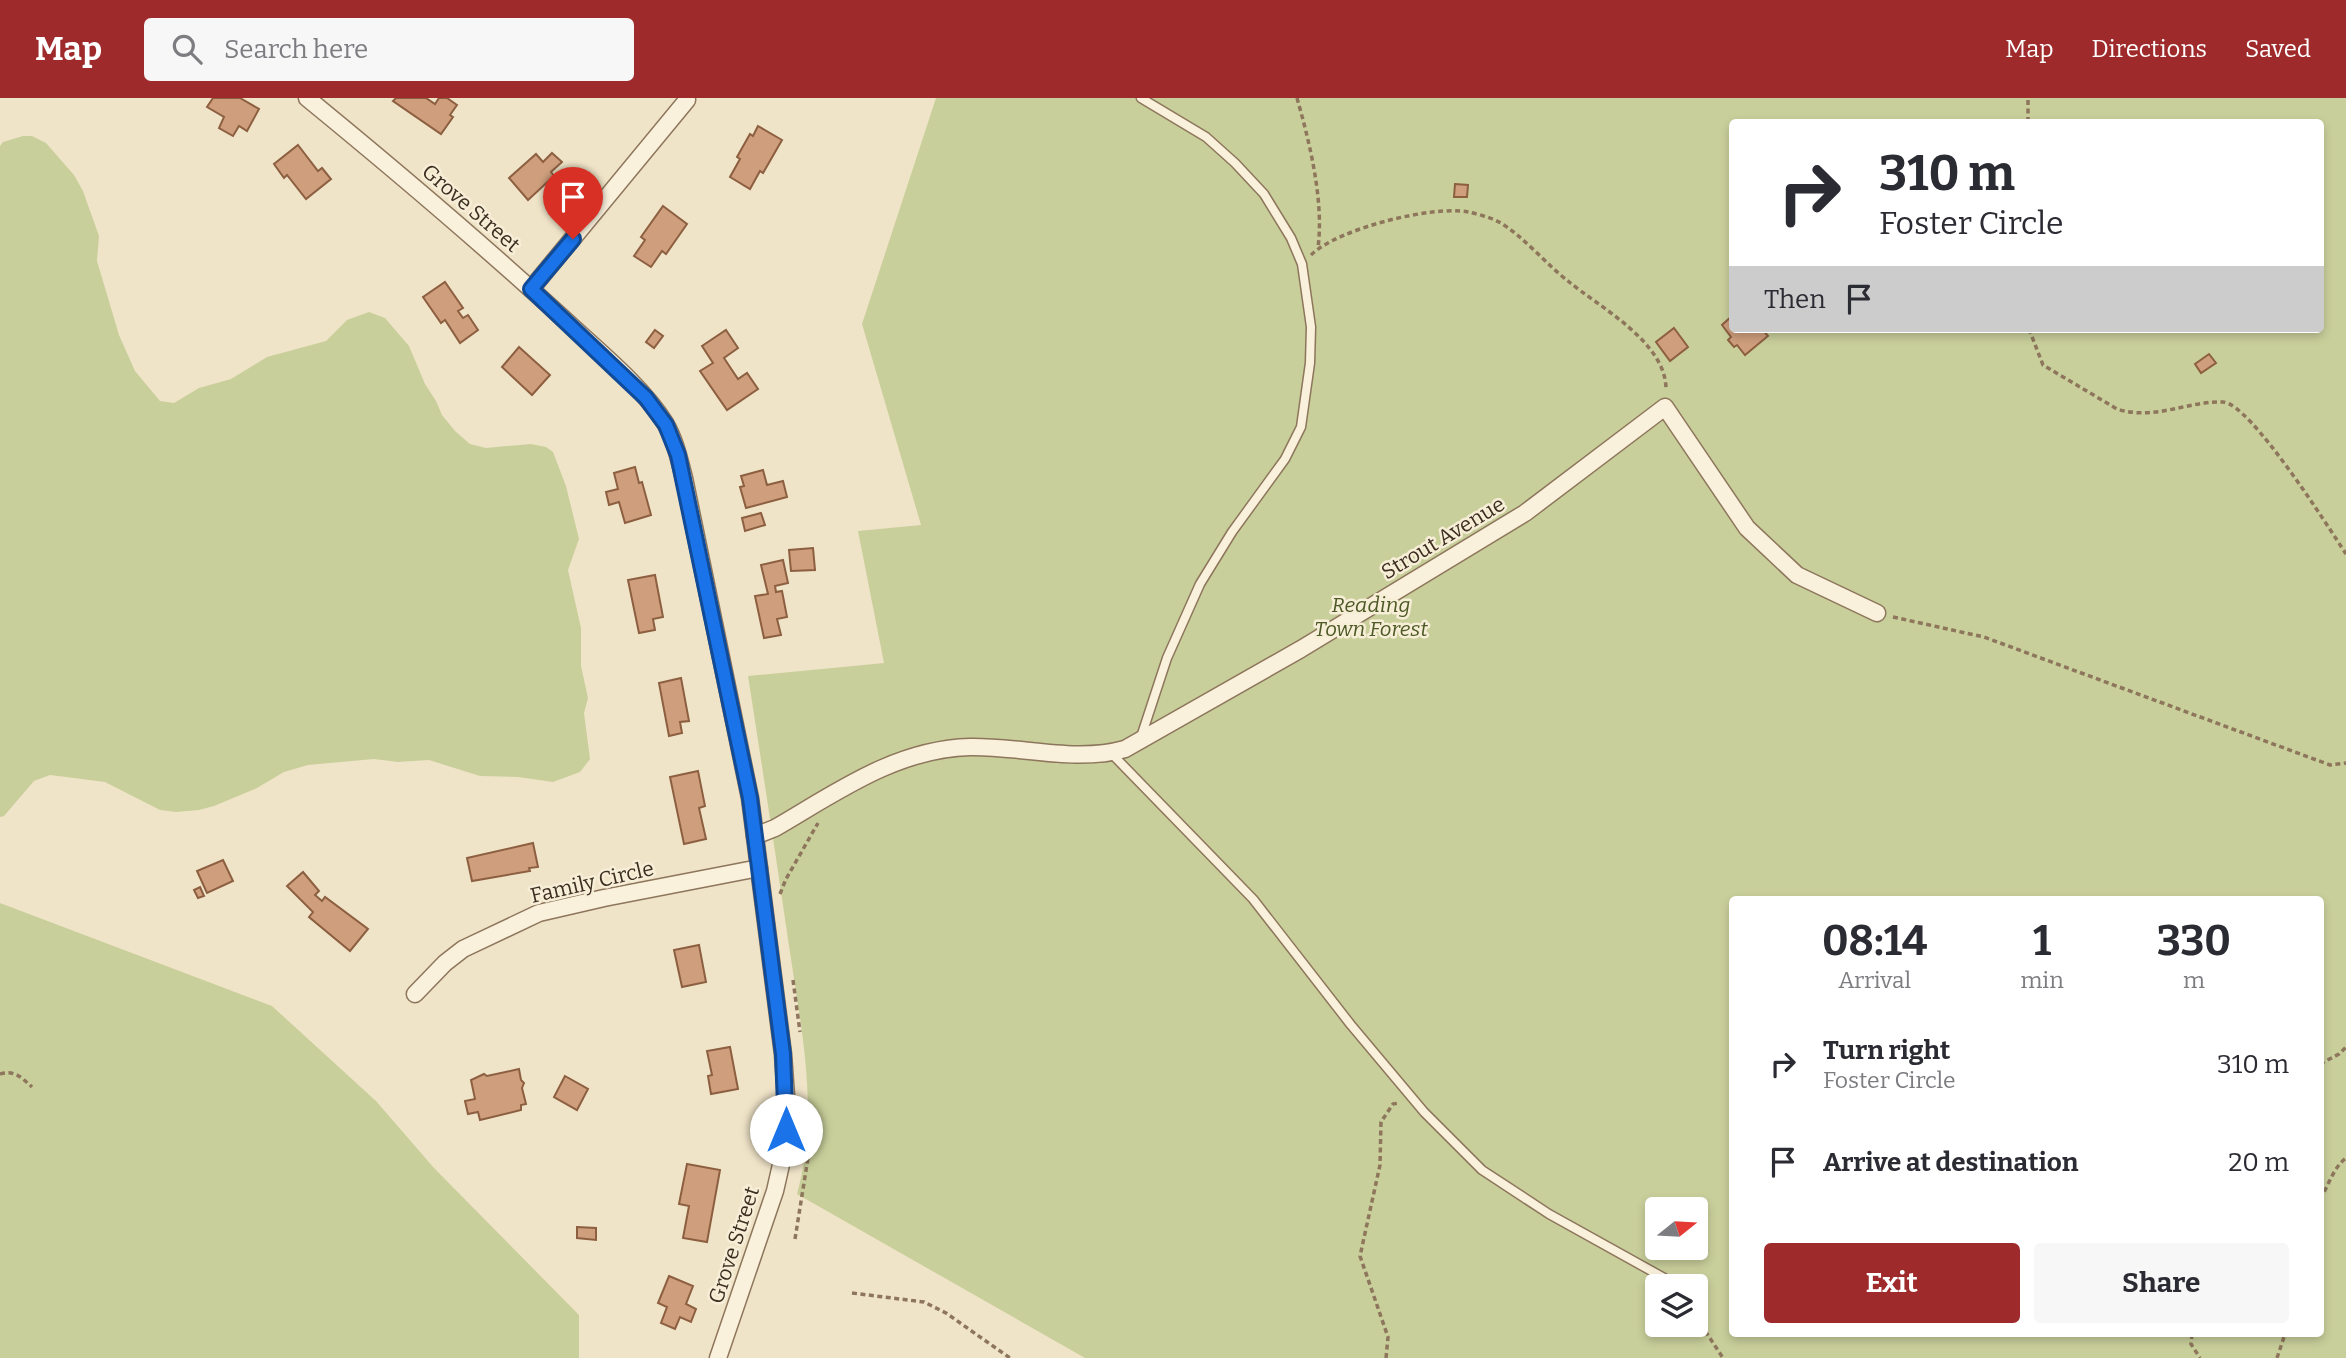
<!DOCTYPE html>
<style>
:root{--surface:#fff;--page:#f7f7f7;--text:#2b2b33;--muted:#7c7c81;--accent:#9e2a2b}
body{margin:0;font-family:Bitter,serif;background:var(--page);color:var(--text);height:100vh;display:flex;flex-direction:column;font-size:26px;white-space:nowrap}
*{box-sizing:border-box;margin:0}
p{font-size:23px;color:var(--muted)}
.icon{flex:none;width:38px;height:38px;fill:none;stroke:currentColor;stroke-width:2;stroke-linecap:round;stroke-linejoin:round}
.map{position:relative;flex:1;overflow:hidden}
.drawer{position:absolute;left:1729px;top:798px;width:595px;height:441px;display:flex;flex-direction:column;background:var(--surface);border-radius:7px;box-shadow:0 4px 10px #0003}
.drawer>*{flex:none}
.top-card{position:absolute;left:1729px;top:21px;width:595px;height:214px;border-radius:7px;box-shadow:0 4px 10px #0003;background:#fff;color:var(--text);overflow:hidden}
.needle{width:46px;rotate:72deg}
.tools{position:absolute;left:1645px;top:1099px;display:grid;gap:14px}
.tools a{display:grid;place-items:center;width:63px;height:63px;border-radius:7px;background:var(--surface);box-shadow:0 4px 10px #0003;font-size:35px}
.pin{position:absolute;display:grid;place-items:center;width:60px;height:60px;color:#fff;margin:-72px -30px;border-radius:50% 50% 50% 0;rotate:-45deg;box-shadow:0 0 7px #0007}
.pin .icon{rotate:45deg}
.me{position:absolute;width:77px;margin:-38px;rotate:0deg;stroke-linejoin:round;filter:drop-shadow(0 0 5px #0008)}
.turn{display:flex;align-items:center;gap:24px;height:147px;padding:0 35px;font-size:32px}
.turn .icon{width:91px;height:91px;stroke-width:2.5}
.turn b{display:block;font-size:49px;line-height:60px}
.then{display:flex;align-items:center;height:66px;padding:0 35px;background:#0003;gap:14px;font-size:26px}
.eta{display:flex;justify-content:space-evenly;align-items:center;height:119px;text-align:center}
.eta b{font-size:42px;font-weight:700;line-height:49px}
.action{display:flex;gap:14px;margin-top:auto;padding:14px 35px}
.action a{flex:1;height:80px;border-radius:7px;background:var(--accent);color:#fff;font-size:28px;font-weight:700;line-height:80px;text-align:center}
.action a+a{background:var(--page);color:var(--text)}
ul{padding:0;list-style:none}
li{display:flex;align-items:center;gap:21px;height:98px;padding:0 35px}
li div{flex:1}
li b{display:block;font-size:26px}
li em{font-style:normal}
header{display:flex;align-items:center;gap:42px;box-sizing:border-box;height:98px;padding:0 35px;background:var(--accent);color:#fff}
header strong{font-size:33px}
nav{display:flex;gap:38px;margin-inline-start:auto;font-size:24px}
.search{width:490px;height:63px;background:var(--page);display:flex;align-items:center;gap:18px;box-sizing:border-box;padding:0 24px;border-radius:7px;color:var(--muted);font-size:26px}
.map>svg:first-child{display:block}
</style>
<header>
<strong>Map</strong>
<div class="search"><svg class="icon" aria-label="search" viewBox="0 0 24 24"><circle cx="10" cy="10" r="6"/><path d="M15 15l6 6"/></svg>Search here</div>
<nav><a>Map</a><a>Directions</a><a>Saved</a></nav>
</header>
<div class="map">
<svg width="2346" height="1260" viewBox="0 0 2346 1260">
<rect width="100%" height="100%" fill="#f0e4c8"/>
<g fill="#c9cf9b" fill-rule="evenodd">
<path d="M936 0H2346V1260H1085L797 1096C820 1014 801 930 789 848 776 758 762 668 748 578L884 565 858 433 921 427 862 226ZM1732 24H2320V231H1732ZM1732 802H2320V1236H1732ZM1657 1111H1696V1150H1657ZM1657 1188H1696V1227H1657Z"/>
<path d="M23 38H32L46 45 74 77 83 93 99 138 97 163 119 237 135 273 160 303 174 305 199 290 231 281 267 259 326 243 347 222 369 214 385 220 409 248 425 286 436 303 442 317 455 333 470 346 486 350 531 346 546 349 553 354 566 388 579 441 568 472 581 530V568L588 600 584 615 590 661 580 674 553 684 518 679 480 678 429 662 398 664 374 661 308 667 284 674 257 690 214 708 199 712 176 714 160 712 105 684 50 677 34 683 4 718 0 719V48L3 44Z"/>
<path d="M0 805 272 908 376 1003 434 1070 579 1217V1260H0Z"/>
</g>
<g fill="#cf9f7d" stroke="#8d5f41" stroke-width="2">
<path d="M213 0H240L259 11 247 33 239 28 233 38 219 30 224 19 207 9Z"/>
<path d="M396 0H426L435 6 439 0H447L457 7 450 17 453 19 441 36 393 3Z"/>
<path d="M758 28 782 42 763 75 760 73 750 91 730 79 740 61 737 59 750 36 753 38Z"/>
<path d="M298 47 318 73 322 70 331 81 306 101 287 77 284 80 274 66Z"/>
<path d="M552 55 562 64 551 74 554 78 528 102 509 80 536 56 543 64Z"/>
<path d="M1455 86 1468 87 1467 99H1454Z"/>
<path d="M663 108 687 126 666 156 662 153 651 169 634 158 645 142 641 139Z"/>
<path d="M445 184 463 210 458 213 463 220 468 217 478 232 460 245 445 222 441 225 423 199Z"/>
<path d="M1732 218V231H1762L1768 238 1745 257 1737 247 1734 249 1728 242 1731 239 1722 227Z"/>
<path d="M1674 230 1688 249 1670 263 1656 244Z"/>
<path d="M655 232 663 238 654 250 646 244Z"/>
<path d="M726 232 738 250 724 260 738 281 747 275 758 291 727 312 700 273 713 265 702 248Z"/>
<path d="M519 249 550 277 532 297 502 269Z"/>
<path d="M2209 256 2216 265 2201 275 2195 266Z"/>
<path d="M635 369 639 385 642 384 651 417 625 425 619 404 609 407 606 394 618 391 614 375Z"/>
<path d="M763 372 767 387 783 383 787 399 746 410 740 389 744 388 741 378Z"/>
<path d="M761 415 765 427 745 433 742 420Z"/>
<path d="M813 450 815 472 791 473 789 452Z"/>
<path d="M783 462 788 485 775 488 776 494 782 493 787 519 777 521 781 537 764 540 755 498 768 496 761 467Z"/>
<path d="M655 477 663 519 653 521 655 532 639 535 628 482Z"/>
<path d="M681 580 689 623 680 624 682 635 669 638 659 585Z"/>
<path d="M698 673 705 708 699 710 706 741 684 746 670 679Z"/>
<path d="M533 745 538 769 529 770 530 773 472 783 467 760Z"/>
<path d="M223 762 233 783 207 795 197 773Z"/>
<path d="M303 774 319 793 315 797 322 803 325 799 368 831 350 853 309 819 313 814 287 788Z"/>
<path d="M200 789 204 798 198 800 194 792Z"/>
<path d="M699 847 706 884 682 889 674 852Z"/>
<path d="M730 949 738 991 711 996 708 978 712 977 707 953Z"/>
<path d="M519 971 521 982 524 985 522 990 526 1006 521 1007V1012L480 1022 478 1014 468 1016 465 1003 475 1001 471 982 484 976 487 978Z"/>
<path d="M565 978 588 991 577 1012 554 999Z"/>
<path d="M687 1066 720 1072 707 1144 683 1140 689 1108 679 1106Z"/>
<path d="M577 1129 596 1130V1142L577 1140Z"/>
<path d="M669 1178 693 1188 686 1206 696 1211 691 1224 680 1219 675 1231 661 1225 667 1209 658 1205Z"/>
</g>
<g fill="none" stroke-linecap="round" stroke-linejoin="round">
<defs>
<g id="service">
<path d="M1141 0 1206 39 1235 65 1264 96 1291 140 1302 166 1311 229 1310 265 1301 329 1285 361 1232 434 1200 486 1167 560 1141 639"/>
<path d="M1111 655 1253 801 1351 927 1424 1014 1482 1072 1549 1116 1666 1181 1672 1188"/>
</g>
<g id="minor">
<path d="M307 0C395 72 481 145 565 222 598 253 641 287 665 325 675 342 679 361 684 380L750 700 783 956 787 1012 785 1049 775 1093 718 1260"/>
<path d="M531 191 687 2"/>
<path d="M755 738 775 730C837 694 896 651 970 649 1021 648 1075 665 1125 651L1301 551 1525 415 1665 309 1747 430 1797 477 1877 515"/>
<path d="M415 896 445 865 463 851 539 815 604 800 759 770"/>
</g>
</defs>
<use href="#service" stroke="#8d765c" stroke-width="11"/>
<use href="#minor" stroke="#8d765c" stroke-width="19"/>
<g stroke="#8d765c" stroke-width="3.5" stroke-dasharray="5 3.5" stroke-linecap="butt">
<path d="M1297 0C1310 46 1324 103 1318 150"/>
<path d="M2028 24V0"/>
<path d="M1311 157C1337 131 1432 107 1468 114 1478 116 1489 119 1499 124 1521 136 1547 167 1568 183 1599 209 1666 244 1666 291"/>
<path d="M2029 231 2043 267 2117 311C2155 323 2186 303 2223 304 2250 305 2329 430 2346 456"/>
<path d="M1893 519 1984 539 2330 667 2346 665"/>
<path d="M780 796 786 781 818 725"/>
<path d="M793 882 800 934"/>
<path d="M2320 966 2339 956 2346 949"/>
<path d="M0 976C15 972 21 979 32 989"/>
<path d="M2320 1101C2329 1087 2333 1070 2346 1060"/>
<path d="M795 1141 808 1060 806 1018"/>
<path d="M852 1195 924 1204 946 1215 1010 1260"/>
<path d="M1696 1219 1723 1260"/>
<path d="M2192 1236 2191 1246 2200 1260"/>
<path d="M1386 1260 1388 1239 1360 1158 1380 1067 1381 1024 1393 1006 1399 1005"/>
<path d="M2277 1260 2285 1236"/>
</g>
<use href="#service" stroke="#faf1dc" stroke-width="8"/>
<use href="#minor" stroke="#faf1dc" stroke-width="16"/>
</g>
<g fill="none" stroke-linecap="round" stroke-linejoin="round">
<defs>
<path id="route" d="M573 141 531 191 646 300 666 327 678 357 750 700 783 956 786 1032"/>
</defs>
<use href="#route" stroke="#114b97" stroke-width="18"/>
<use href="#route" stroke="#1a73e8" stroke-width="12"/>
</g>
<g text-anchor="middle" stroke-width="5" stroke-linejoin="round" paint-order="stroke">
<g font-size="21" fill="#3d2e20" stroke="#f7eed8">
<text transform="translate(471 110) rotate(41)" y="7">Grove Street</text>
<text transform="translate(1443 440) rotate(-31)" y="7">Strout Avenue</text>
<text transform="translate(592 784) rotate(-13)" y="7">Family Circle</text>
<text transform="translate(734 1147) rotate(-72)" y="7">Grove Street</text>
</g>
<g font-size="21" font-style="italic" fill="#4d5a26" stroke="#f7eed8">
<text x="1371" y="514">Reading<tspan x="1371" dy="24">Town Forest</tspan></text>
</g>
</g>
</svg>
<div class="tools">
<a><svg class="needle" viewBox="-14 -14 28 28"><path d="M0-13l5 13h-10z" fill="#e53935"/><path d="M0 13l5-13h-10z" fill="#7c7c81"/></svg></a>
<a><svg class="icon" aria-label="layers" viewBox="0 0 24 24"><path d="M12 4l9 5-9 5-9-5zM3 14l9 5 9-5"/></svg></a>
</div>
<div class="pin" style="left:573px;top:141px;background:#d93025"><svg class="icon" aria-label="arrive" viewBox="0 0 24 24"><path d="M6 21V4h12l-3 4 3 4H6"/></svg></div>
<svg class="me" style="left:786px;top:1032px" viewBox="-20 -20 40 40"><circle r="19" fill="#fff"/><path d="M0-13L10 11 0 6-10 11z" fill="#1a73e8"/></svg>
<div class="top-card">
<div class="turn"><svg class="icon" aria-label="right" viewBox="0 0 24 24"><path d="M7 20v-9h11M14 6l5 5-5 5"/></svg><div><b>310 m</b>Foster Circle</div></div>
<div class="then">Then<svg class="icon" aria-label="arrive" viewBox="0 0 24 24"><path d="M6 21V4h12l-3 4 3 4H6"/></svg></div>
</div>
<section class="drawer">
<div class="eta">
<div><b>08:14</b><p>Arrival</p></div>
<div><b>1</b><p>min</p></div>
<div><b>330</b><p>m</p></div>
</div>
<ul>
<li><svg class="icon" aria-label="right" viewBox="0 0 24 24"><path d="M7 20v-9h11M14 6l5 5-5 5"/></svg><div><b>Turn right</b><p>Foster Circle</p></div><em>310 m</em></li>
<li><svg class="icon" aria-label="arrive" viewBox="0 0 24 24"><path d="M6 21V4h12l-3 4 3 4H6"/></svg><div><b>Arrive at destination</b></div><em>20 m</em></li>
</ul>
<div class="action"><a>Exit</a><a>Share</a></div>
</section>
</div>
